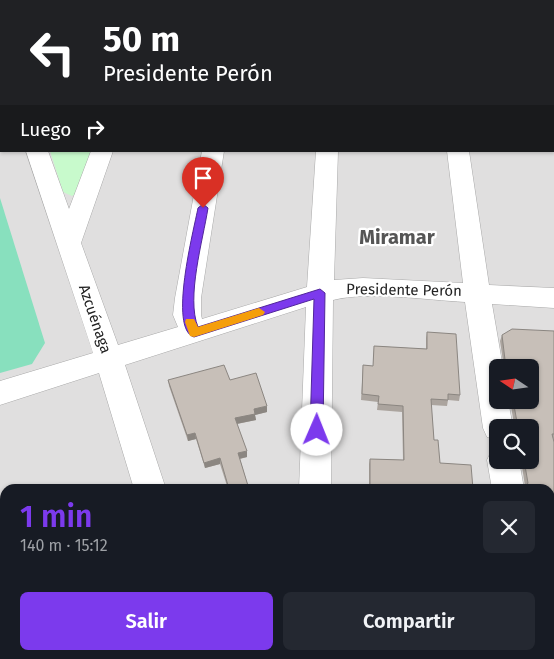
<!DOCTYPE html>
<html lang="es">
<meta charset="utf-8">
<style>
:root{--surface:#171b24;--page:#242831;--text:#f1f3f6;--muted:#9ea1a6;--accent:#7c3aed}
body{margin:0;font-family:"Fira Sans",sans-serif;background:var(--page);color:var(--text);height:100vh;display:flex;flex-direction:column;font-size:19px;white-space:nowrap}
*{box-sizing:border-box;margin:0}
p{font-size:16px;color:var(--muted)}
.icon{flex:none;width:28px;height:28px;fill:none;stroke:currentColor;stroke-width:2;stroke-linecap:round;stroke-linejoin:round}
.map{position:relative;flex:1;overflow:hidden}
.sheet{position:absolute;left:0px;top:484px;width:555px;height:176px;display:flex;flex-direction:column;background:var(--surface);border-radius:15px 15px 0 0;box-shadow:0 1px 4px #0004}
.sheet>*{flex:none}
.banner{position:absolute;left:0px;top:0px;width:555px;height:152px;box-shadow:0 1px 4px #0004;background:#202124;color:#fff;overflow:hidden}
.needle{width:32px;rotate:283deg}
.buttons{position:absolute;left:489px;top:359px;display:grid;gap:10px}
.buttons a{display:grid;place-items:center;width:50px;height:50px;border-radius:8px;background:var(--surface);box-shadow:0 1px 4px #0004;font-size:25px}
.pin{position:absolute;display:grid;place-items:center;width:42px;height:42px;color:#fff;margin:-51px -21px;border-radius:50% 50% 50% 0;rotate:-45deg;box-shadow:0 0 5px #0007}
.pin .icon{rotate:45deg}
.me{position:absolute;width:55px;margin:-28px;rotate:1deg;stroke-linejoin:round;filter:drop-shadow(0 0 4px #0008)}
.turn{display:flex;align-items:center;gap:18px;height:105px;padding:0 20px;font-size:22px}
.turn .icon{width:65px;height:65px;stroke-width:2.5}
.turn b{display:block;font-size:35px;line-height:42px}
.then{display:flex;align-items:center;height:48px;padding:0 20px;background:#0003;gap:10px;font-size:19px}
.round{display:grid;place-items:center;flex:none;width:52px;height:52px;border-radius:8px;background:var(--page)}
.headline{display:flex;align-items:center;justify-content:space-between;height:85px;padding:0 20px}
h1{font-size:30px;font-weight:600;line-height:38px;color:var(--accent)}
.cta{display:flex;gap:10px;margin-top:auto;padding:10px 20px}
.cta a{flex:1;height:58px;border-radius:8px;background:var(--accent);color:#fff;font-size:20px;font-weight:600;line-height:58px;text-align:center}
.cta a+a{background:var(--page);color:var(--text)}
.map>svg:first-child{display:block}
</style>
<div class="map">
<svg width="554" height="659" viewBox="0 0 554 659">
<rect width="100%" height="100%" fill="#f2efe9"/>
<path fill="#e0dfdf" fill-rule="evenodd" d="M0 0H554V659H0ZM1 1H554V151H1ZM498 368H530V400H498ZM498 428H530V460H498ZM5 489H550V655H5Z"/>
<path fill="#f2dad9" d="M0 0H554V84V1H1L0 86Z"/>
<path fill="#c8facc" d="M50 151H95L81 190 72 196 63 192Z"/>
<path fill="#88e0be" d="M0 198 45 343 32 364 0 373Z"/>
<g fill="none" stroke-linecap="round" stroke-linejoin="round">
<defs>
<g id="minor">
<rect x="234" y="0" width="18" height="1"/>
<rect x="431" y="0" width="18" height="1"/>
<path d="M516 0H534L535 1H517Z"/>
<path d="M0 36 1 37V51H0Z"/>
<path d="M26 151H48L69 209 91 151H113L81 243 118 345 178 327 173 315 175 298 202 151H224L201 298V315L202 319 307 287 316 151H338L334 280 363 278 463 283 447 151H469L489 285 554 288V308L492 304 503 368H498V400H508L513 428H498V440L487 437 483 428 465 302C427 300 369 291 333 300L331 489H299L306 307 125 365 166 489H134L99 373 0 405V381L93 353Z"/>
<path d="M498 448V460H519L524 489H492L487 460 492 450Z"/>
<rect x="550" y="530" width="4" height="32"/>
<path d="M174 655H247L245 659H174Z"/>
<path d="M294 655H332L331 659H293Z"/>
<rect x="511" y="655" width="38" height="4"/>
</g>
</defs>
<use href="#minor" stroke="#a9a9a9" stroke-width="1"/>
<use href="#minor" fill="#fff" fill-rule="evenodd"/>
</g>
<g fill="#aba49e">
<path d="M554 331V521H550V489H518L519 486H525L521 460H530V428H507L508 424H514L510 400H530V368H504L500 341 502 335Z"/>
<path d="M427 332 460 395 459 401 448 400 447 406 431 405 434 440 440 463 473 489H369V464L370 459 403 460 402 412 377 410 378 402 361 400 363 365 373 366 374 346 426 349V338Z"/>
<path d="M168 380H230L267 412 255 415 256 420 237 424 247 457 240 459 249 489H228L220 464 205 468 196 439 188 441 169 386Z"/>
</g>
<g fill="#8b8681">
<path d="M267 406V412L255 415 256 420 236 424 235 418 254 409Z"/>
<path d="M195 433 196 439 188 441 187 435Z"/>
<path d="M247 451V457L238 459V453Z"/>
<path d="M220 458V464L205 468 204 463Z"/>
</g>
<g fill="#c7bfb8" stroke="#8b8681">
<path d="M512 329 554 331V434H552L554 442V516H550V489H534V487L519 486H526L528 483 524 460H530V428H509L508 424H515L517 422 513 400H530V368H506L502 335Z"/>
<path d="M427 332 456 334 460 395 448 394V400L431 399 434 440H438L440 463 471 465 473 489H370V459L404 460 403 406 378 404 379 396 362 394 363 365 373 366 374 346 427 349Z"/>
<path d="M224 365 230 380 256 373 267 406 254 409 255 414 235 418 247 451 238 453 249 489H229L220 458 204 463 195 433 187 435 168 380Z"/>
</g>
<path fill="#7c3aed" stroke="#51269a" d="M203 204 208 208C203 240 186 298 198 327L320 289 325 293 323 430 321 434 317 435 312 434 310 430 314 299 194 337C168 329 194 229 198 208Z"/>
<path fill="#f59e0b" d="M259 308 265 312 263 315 194 337 190 336 185 322 186 319H194L198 327Z"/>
<g text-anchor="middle" stroke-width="4.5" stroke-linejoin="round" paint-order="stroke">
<g font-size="15" fill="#222" stroke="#fff">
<text transform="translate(404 290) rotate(1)" y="5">Presidente Perón</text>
<text transform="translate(95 319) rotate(71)" y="5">Azcuénaga</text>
</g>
<g font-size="20" font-weight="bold" fill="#555" stroke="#fff">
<text x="397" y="244">Miramar</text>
</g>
</g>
</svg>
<div class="buttons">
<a><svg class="needle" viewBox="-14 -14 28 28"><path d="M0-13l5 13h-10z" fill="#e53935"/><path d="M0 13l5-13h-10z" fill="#9ea1a6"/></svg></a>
<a><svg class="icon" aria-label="search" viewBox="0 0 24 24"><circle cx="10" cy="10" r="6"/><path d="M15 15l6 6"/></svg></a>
</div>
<div class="pin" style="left:203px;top:208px;background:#d93025"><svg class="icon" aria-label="arrive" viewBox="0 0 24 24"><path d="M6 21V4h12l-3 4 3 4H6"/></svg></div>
<svg class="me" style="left:317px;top:430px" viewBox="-20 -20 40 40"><circle r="19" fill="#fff"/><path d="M0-13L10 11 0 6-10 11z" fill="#7c3aed"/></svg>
<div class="banner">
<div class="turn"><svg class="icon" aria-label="left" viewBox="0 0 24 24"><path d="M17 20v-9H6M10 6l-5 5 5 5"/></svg><div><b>50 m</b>Presidente Perón</div></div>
<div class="then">Luego<svg class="icon" aria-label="right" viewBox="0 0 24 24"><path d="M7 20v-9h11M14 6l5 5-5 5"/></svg></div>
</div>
<section class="sheet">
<div class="headline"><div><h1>1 min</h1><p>140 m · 15:12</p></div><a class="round"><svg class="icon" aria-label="close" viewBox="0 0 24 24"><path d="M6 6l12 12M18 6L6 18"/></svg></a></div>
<div class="cta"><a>Salir</a><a>Compartir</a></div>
</section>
</div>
